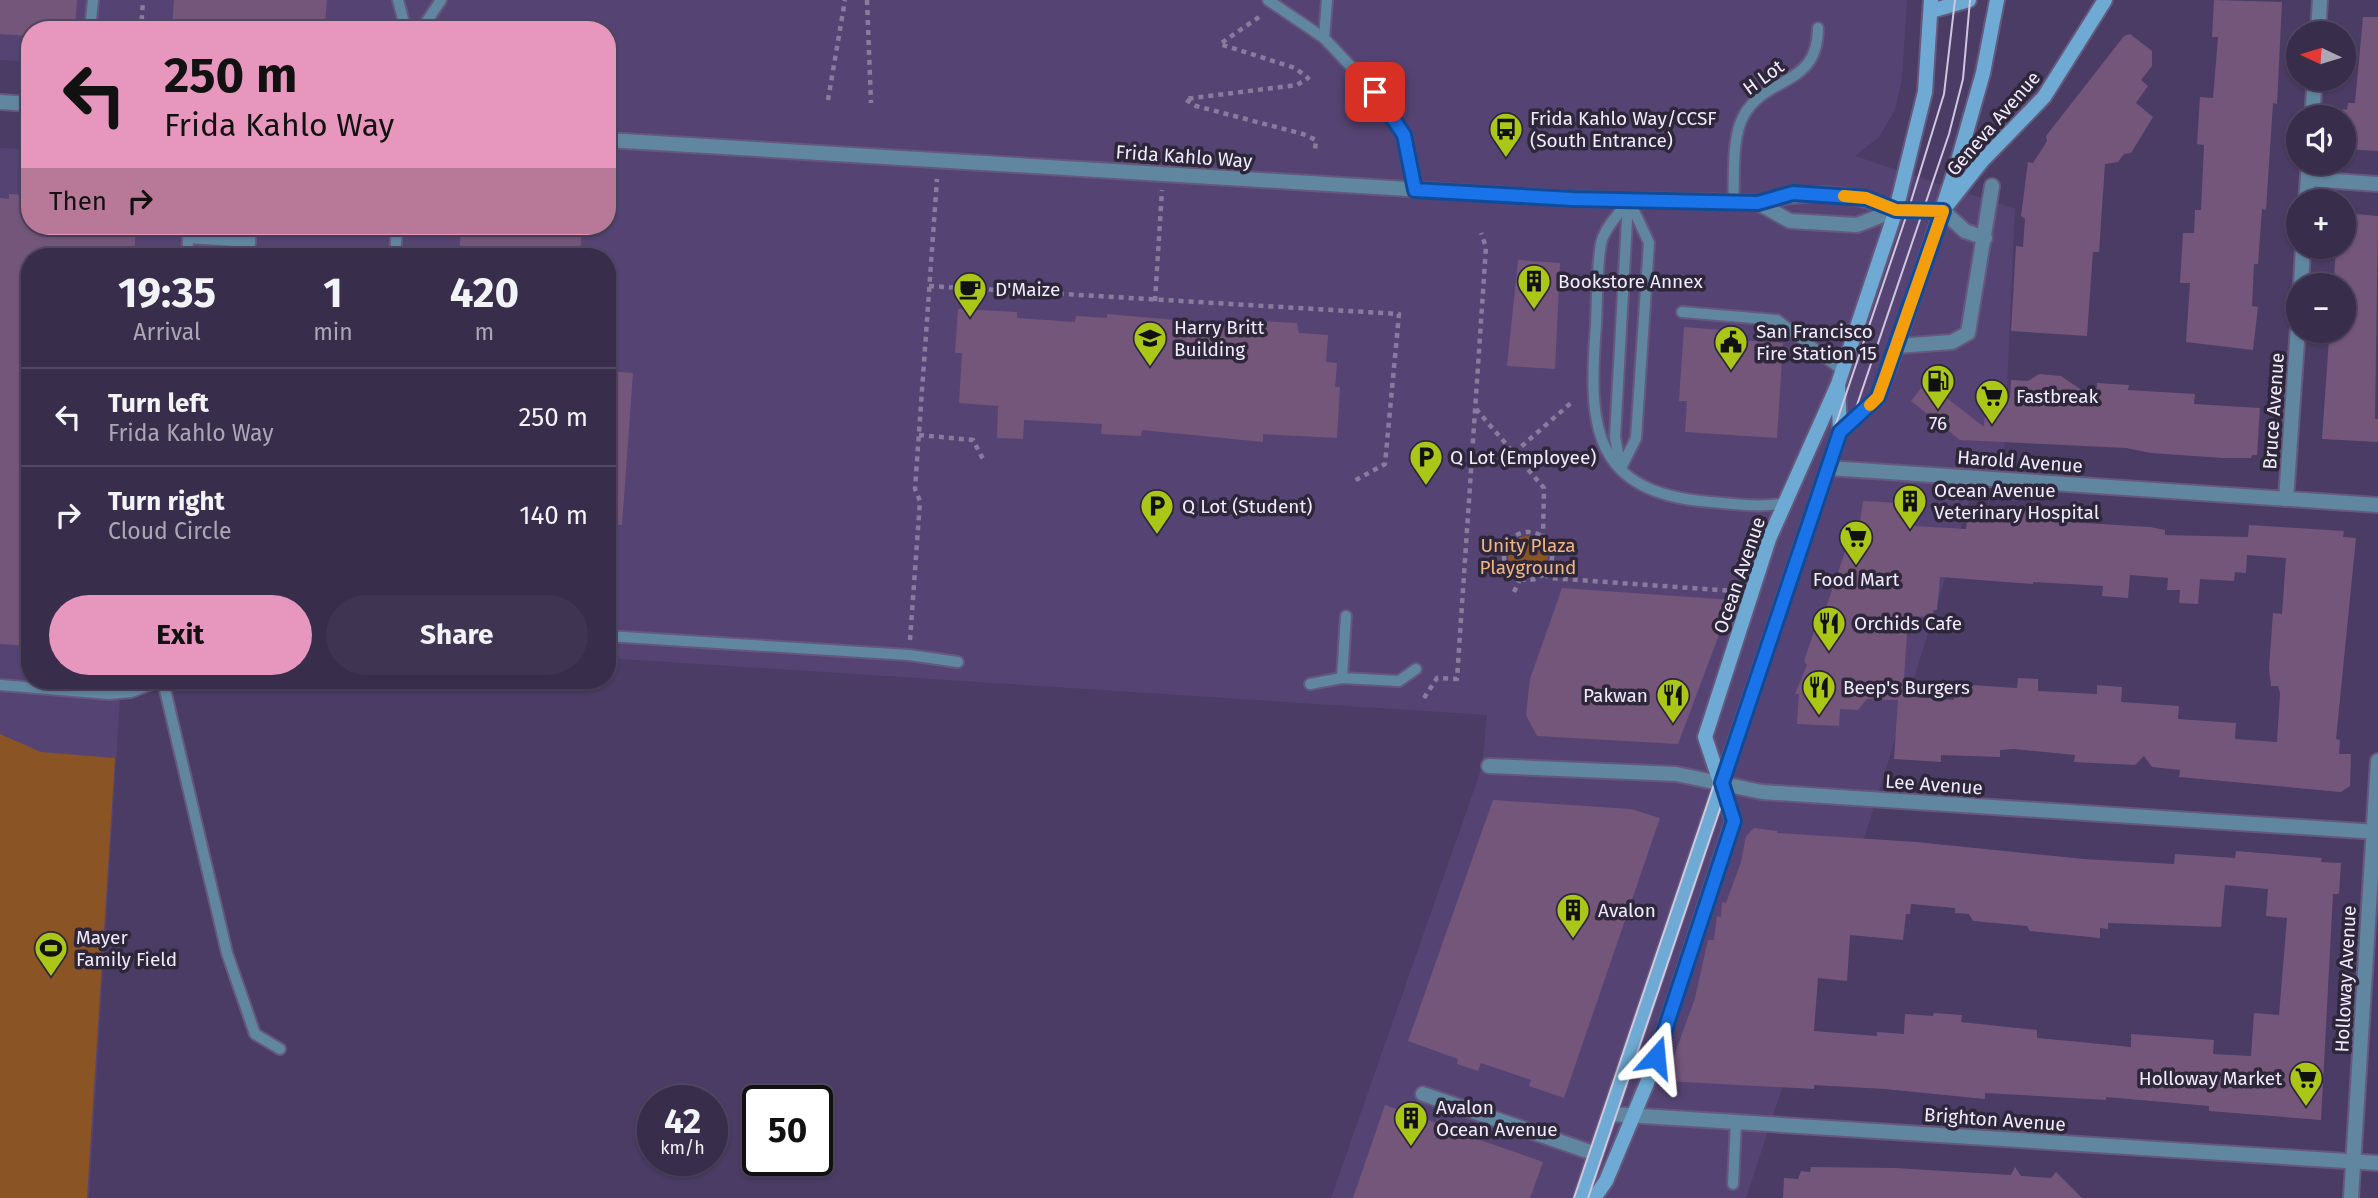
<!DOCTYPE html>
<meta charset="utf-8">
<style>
:root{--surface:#382d4b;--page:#3f3552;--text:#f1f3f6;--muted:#aba8b5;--line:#524963;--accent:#e797bd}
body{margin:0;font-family:"Fira Sans",sans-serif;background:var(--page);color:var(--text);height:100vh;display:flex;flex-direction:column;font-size:26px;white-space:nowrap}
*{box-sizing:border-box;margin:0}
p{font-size:23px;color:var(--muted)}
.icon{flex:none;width:38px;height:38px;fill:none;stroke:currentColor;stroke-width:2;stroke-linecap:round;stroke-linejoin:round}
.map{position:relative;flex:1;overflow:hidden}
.side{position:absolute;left:21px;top:248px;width:595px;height:441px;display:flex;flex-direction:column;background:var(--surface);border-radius:28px;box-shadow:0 2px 5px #0004,0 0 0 2px var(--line)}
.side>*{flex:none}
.banner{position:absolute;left:21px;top:21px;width:595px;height:214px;border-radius:28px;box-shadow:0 2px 5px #0004,0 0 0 2px var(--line);background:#e797bd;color:#111;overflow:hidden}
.needle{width:46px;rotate:274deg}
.tools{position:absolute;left:2286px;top:21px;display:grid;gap:14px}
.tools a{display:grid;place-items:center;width:70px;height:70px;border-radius:50%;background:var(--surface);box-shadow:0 2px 5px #0004,0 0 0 2px var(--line);font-size:35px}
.speed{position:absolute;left:637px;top:1085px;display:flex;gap:14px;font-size:35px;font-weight:700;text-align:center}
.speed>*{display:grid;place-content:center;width:91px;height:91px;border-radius:50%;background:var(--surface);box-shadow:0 2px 5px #0004,0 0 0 2px var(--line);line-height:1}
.speed small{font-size:18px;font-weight:400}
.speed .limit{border:4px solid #111;border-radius:10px;background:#fff;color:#111}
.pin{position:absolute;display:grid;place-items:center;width:60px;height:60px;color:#fff;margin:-30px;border-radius:14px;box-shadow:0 4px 10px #0006}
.me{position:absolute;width:77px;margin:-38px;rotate:18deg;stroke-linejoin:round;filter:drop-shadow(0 0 5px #0008)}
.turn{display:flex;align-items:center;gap:24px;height:147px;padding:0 28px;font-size:32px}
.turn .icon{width:91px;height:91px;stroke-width:2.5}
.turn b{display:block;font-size:49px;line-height:60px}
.then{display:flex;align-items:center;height:66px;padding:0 28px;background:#0003;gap:14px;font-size:26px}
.eta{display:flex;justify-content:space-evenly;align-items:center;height:119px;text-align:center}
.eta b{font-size:42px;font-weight:700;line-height:49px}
.action{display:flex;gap:14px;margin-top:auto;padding:14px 28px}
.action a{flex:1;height:80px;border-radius:42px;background:var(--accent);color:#111;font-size:28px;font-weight:700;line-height:80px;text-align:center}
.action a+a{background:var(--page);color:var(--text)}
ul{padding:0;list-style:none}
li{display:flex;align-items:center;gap:21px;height:98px;padding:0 28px;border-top:2px solid var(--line)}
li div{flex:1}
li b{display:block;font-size:26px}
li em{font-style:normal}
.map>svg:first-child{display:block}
</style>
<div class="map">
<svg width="2378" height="1198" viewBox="0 0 2378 1198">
<rect width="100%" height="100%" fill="#4a3c64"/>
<path fill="#554473" d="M0 0H1907L1902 78 1895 110 1879 137 1855 156 2015 209 2004 454 1971 495 1867 829 1746 1198H1331L1482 767 1487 715 607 658V257H30V681H121L89 1198H0V148L30 150V226H607V30H30V62L0 60Z"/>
<g fill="#8a5424">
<circle cx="1528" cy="556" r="20"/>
<path d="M0 734 41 752 115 758 87 1198H0Z"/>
</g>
<g fill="#74567b" fill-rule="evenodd">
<path d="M0 0H77L75 30H30V36L0 34Z"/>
<path d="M174 0H327L325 24H318V30H172Z"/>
<path d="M2214 0 2282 2 2277 104 2273 103 2266 210 2262 209 2258 264H2254L2252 306 2258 307 2253 350 2186 342 2190 283H2180L2183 233H2194L2195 210H2201L2204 145 2197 144 2200 97 2213 98 2218 37H2212Z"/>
<path d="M2363 17H2378V151L2343 149V109L2347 110 2348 103H2355Z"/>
<path d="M2130 34 2152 51V66L2141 80 2148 86 2136 103 2153 117 2131 153 2124 154 2118 162 2105 164 2099 252H2093L2087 336 2011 331 2016 246 2023 247 2025 219 2021 216 2028 162 2033 163 2047 141 2046 136 2124 36Z"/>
<path d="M9 194 30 195V226H136L134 257H30V646L0 644V198L9 199Z"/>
<path d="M2343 213 2378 216 2375 419H2378V442L2322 439 2329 339H2336L2337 331H2343V279L2334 278 2336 247H2343Z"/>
<path d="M461 226H582L580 257H459Z"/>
<path d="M1518 260 1560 263 1555 369 1507 366Z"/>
<path d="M958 309 1017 312V318L1075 322 1076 316 1107 318V314L1245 326V320L1297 323 1299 333 1328 335 1326 362 1337 363 1335 387H1340L1337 438 1263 434V442L1142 430 1141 436 1101 434 1102 424 1024 420 1023 439 997 438 998 406 959 403 962 353H955Z"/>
<path d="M1684 327 1721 330 1720 339 1783 343 1777 438 1685 432 1687 401H1679Z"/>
<path d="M607 371 633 373 622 525H607Z"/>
<path d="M2039 374 2061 376 2096 400 2097 383 2129 385 2128 390 2195 394 2194 404 2260 408 2257 455H2252L2251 458H2223L2151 453 2126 448 1960 440 1911 401 1926 382 1984 427 1986 402 2006 403V398H2010L2011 380 2028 381Z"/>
<path d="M1863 501 1915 504 1914 526 1966 529 1967 517H1973V511L1995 513 1996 508 2053 511 2052 521 2150 527 2165 530V535L2248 537 2249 525 2344 531 2343 537 2356 538 2336 739 2340 740 2339 754H2351L2350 786 2341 792 2179 777 2180 770 2152 767 2144 756 2135 765 2074 762 2075 755 2014 749 2000 750V757L1941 755V762L1894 759 1898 700 1867 699 1858 710 1840 709 1839 726 1797 724 1799 694H1795L1807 665 1804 661 1821 611H1825L1847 546H1850L1851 534H1854L1855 521H1860ZM2247 555 2286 558 2282 614 2273 613 2269 669 2271 686H2278L2280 693 2277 742 2235 739 2236 723 2178 719 2179 706 2121 702 2122 687 2097 685V694L2038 691V679L2018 678 2017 688 1955 684 1954 700 1903 696 1908 616 1932 617 1933 610H1937L1940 577 2033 584V582L2103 586 2102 596 2128 598 2130 575 2168 578 2167 590H2180L2179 603 2198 604 2200 579 2234 581 2235 572 2246 573Z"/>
<path d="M1562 588 1732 600 1678 744 1537 736 1526 715 1530 679Z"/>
<path d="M1493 800 1631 809 1660 818 1564 1098 1529 1086 1531 1080 1481 1063 1478 1071 1457 1064 1458 1059 1408 1041Z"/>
<path d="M1754 828 1777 831V833L1916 842 2084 859 2174 864 2175 854 2235 858 2236 851 2322 858 2321 862 2341 863 2339 894H2333L2321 1120 2209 1111V1106L2106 1097V1100L1985 1093V1099L1885 1089 1814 1085V1089L1665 1081 1695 998 1708 940H1714L1717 916 1721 917 1722 902 1726 903 1741 862 1746 836ZM2225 885 2268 889 2266 916 2287 918 2279 1015 2254 1013 2251 1056 2213 1054 2214 1040 2131 1034V1047L2080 1042 2037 1038V1030L1961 1022 1962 1015 1934 1013 1933 1016 1905 1014 1904 1034 1877 1032V1036L1814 1031 1818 978 1847 981 1850 935 1903 940 1906 914H1910L1911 904 1955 908V913L1969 914 1973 921 2027 926 2030 931 2100 938V928L2108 929V923L2221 927Z"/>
<path d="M1385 1105 1436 1123 1437 1119 1459 1126 1457 1132 1543 1162 1530 1198H1353Z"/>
<path d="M1811 1167 1895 1168 2011 1175 2015 1167 2021 1176 2051 1178 2056 1172 2082 1198H1783L1784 1178 1798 1179 1801 1171 1810 1172Z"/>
</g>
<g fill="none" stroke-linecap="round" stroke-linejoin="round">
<defs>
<g id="service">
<path d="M398 0 406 30"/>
<path d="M1268 0 1324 38"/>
<path d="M1327 0 1324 38 1375 92 1404 135 1415 190"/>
<path d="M90 30 93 0"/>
<path d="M421 30 441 0"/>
<path d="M1629 200C1621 212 1606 226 1602 240 1597 254 1597 306 1596 325 1588 426 1591 493 1711 502 1736 504 1761 508 1786 503"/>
<path d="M1733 202C1735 175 1731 138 1744 115 1767 75 1818 87 1818 28"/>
<path d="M189 238 250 242"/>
<path d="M187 257 189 226"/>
<path d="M249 257 251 226"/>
<path d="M395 257 397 226"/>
<path d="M1682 312 1777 320 1842 370"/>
<path d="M1620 465 1615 437 1628 202"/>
<path d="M1621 468 1636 438 1649 243 1629 200"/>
<path d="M607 636 909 655 958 662"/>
<path d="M1342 678 1346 616"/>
<path d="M163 681 227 953 255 1034 280 1049"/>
<path d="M1310 684 1342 678 1399 681 1416 669"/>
<path d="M0 685 109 694 131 692 159 681"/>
<path d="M1733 1184 1736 1122"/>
</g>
<g id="minor">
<path d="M2318 33 2320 0"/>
<path d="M2312 117 2315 79"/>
<path d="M2308 179 2378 184"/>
<path d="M2306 201 2309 163"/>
<path d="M1733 202 1758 203"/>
<path d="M1943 211 1965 231 1985 238"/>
<path d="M2301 285 2303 247"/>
<path d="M1897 346 1952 342 1968 333 1992 186"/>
<path d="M1828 468 2378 505"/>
<path d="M2286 499 2298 327"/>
<path d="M1489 766 1676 774 1762 792 2378 832"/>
<path d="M1423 1094 1596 1154"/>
<path d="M1610 1114 2378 1163"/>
<path d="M2351 1198 2378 761"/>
</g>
<g id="tertiary">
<path d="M0 102 30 104"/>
<path d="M607 140 1572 199 1733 202"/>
<path d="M1758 203 1790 221 1857 225 1896 210"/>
<path d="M1758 203C1805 190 1851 191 1896 210"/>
</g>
<g id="secondary">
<path d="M1931 11 1969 0"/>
<path d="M1948 204 1982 161 2044 97 2105 0"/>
<path d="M1896 210 1943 211"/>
<path d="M1840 432 1878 397 1897 346 1958 161 1983 73 1997 0"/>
<path d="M1581 1198 1840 432 1838 385"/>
<path d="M1594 1198 1606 1181 1647 1083 1733 821 1705 737 1769 539 1838 384 1896 210 1925 92 1931 0"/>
</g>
</defs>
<use href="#service" stroke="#65587d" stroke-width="14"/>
<use href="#minor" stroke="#65587d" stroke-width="18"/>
<use href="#tertiary" stroke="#65587d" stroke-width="18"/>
<use href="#secondary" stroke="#65587d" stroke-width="18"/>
<g stroke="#887c9d" stroke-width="4.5" stroke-dasharray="5 5" stroke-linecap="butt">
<path d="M867 0 871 103"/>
<path d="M1259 17 1220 44 1295 68 1308 78 1297 85 1185 99 1196 106 1303 134 1316 140 1315 150"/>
<path d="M141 30 143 0"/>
<path d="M828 100 845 0"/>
<path d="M929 286 1399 314 1385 464 1354 481"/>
<path d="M1155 301 1162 190"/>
<path d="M1476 409 1544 488 1543 536"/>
<path d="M919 435 973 440 983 459"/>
<path d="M1514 453 1572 402"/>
<circle cx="1528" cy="556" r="24"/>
<path d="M1544 574 1550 578 1733 591"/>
<path d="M1514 592 1520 579"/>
<path d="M910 640 920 501 915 489 937 179"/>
<path d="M1424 698 1437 678 1457 679 1486 247 1481 233"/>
</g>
<use href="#service" stroke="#6186a0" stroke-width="10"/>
<use href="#minor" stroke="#6186a0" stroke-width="14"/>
<use href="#tertiary" stroke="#6186a0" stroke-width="14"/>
<use href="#secondary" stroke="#6eaad3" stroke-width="14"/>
<g stroke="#cfc7df" stroke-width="2">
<path d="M1574 1198 1908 211 1944 94 1955 0"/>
<path d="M1588 1198 1949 134 1963 79 1970 0"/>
</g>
</g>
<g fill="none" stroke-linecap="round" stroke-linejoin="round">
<defs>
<path id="route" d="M1375 92 1404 135 1415 190 1572 199 1758 203 1793 193 1866 198 1896 210 1943 211 1878 397 1840 432 1722 783 1734 821 1656 1057"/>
</defs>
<use href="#route" stroke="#114b97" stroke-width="18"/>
<use href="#route" stroke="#1a73e8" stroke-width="12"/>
<path stroke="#f59e0b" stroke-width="12" d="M1844 196 1866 198 1896 210 1943 211 1887 372 1878 397 1870 405"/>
</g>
<defs>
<symbol id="bus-pin" viewBox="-11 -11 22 30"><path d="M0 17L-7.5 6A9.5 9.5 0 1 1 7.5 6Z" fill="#aac717" stroke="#2e273a"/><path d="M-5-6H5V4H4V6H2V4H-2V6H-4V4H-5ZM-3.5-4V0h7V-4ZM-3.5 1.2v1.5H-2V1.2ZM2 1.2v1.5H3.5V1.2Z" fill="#111"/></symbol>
<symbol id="building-pin" viewBox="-11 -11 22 30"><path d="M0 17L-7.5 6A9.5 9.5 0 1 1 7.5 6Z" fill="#aac717" stroke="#2e273a"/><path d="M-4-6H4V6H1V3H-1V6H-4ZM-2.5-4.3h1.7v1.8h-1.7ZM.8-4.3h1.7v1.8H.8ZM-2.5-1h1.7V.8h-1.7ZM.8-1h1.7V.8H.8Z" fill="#111"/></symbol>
<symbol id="cafe-pin" viewBox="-11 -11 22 30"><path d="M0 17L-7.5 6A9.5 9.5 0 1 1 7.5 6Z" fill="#aac717" stroke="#2e273a"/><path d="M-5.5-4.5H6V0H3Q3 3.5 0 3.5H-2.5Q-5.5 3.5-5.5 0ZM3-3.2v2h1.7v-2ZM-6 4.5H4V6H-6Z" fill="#111"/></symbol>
<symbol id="university-pin" viewBox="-11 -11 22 30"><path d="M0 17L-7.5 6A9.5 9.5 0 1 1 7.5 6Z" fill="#aac717" stroke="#2e273a"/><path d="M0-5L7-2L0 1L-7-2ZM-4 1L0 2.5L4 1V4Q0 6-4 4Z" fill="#111"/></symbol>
<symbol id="civic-pin" viewBox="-11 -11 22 30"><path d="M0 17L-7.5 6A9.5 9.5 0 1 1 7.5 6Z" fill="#aac717" stroke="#2e273a"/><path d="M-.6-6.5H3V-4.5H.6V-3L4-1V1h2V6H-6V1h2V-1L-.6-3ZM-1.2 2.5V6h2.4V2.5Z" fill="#111"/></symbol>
<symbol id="fuel-pin" viewBox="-11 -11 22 30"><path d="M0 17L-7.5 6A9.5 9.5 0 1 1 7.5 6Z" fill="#aac717" stroke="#2e273a"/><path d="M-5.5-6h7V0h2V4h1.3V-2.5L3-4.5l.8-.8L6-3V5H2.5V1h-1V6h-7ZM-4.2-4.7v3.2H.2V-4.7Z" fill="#111"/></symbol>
<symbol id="supermarket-pin" viewBox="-11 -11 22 30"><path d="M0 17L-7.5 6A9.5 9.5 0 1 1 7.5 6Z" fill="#aac717" stroke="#2e273a"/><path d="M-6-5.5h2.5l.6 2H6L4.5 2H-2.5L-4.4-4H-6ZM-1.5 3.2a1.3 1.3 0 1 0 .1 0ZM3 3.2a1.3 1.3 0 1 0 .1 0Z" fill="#111"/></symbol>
<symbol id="parking-pin" viewBox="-11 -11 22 30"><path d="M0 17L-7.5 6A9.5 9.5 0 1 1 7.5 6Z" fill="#aac717" stroke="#2e273a"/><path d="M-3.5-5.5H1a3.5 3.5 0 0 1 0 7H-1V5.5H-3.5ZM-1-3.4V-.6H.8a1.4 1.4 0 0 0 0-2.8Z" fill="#111"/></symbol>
<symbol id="restaurant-pin" viewBox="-11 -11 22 30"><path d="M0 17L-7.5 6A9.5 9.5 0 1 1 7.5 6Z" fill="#aac717" stroke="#2e273a"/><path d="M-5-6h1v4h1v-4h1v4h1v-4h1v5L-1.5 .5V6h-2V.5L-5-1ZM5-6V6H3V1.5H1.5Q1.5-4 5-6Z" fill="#111"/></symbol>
<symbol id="stadium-pin" viewBox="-11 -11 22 30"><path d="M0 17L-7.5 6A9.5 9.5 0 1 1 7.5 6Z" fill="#aac717" stroke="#2e273a"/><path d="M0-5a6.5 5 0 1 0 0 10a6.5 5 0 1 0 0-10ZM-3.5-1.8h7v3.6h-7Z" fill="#111"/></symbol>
</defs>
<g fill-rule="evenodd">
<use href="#bus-pin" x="1487" y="110" width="38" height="52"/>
<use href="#building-pin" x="1515" y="262" width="38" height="52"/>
<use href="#cafe-pin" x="951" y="270" width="38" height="52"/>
<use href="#university-pin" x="1131" y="319" width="38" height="52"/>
<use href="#civic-pin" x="1712" y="323" width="38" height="52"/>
<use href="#fuel-pin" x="1919" y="362" width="38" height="52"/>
<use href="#supermarket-pin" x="1973" y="377" width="38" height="52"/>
<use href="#parking-pin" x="1407" y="438" width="38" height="52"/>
<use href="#building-pin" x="1891" y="482" width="38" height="52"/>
<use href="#parking-pin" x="1138" y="487" width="38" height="52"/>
<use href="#supermarket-pin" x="1837" y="518" width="38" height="52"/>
<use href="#restaurant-pin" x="1810" y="604" width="38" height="52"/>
<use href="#restaurant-pin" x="1800" y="668" width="38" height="52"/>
<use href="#restaurant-pin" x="1654" y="676" width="38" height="52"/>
<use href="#building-pin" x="1554" y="891" width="38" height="52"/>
<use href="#stadium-pin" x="32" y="929" width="38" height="52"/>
<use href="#supermarket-pin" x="2287" y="1059" width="38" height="52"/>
<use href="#building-pin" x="1392" y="1099" width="38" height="52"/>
</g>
<g text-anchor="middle" stroke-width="7" stroke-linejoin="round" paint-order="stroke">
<g font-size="19" fill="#f1ebff" stroke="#2e273a">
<text transform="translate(1763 77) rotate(-36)" y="7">H Lot</text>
<text transform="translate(1993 123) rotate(-49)" y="7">Geneva Avenue</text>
<text transform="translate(1184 156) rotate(4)" y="7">Frida Kahlo Way</text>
<text transform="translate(2273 411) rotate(-86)" y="7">Bruce Avenue</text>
<text transform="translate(2020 461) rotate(4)" y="7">Harold Avenue</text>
<text transform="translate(1739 575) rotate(-71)" y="7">Ocean Avenue</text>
<text transform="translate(1934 784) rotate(4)" y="7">Lee Avenue</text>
<text transform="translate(2345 979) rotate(-87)" y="7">Holloway Avenue</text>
<text transform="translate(1995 1119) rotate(4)" y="7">Brighton Avenue</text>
</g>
<g font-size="19" fill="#f1ebff" stroke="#2e273a" text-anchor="start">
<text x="1530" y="125">Frida Kahlo Way/CCSF<tspan x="1530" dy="22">(South Entrance)</tspan></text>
<text x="1558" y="288">Bookstore Annex</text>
<text x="995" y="296">D'Maize</text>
<text x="1174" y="334">Harry Britt<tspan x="1174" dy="22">Building</tspan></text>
<text x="1756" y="338">San Francisco<tspan x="1756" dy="22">Fire Station 15</tspan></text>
<text x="2016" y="403">Fastbreak</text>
<text x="1938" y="430" text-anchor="middle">76</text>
<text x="1450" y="464">Q Lot (Employee)</text>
<text x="1934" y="497">Ocean Avenue<tspan x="1934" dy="22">Veterinary Hospital</tspan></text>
<text x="1182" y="513">Q Lot (Student)</text>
<text x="1856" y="586" text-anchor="middle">Food Mart</text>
<text x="1854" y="630">Orchids Cafe</text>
<text x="1843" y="694">Beep's Burgers</text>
<text x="1648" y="702" text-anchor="end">Pakwan</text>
<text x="1598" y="917">Avalon</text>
<text x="76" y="944">Mayer<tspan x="76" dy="22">Family Field</tspan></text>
<text x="2282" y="1085" text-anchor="end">Holloway Market</text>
<text x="1436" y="1114">Avalon<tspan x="1436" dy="22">Ocean Avenue</tspan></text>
</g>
<g font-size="19" fill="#f1b584" stroke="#2e273a">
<text x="1528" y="552">Unity Plaza<tspan x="1528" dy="22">Playground</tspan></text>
</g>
</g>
</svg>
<div class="tools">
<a><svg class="needle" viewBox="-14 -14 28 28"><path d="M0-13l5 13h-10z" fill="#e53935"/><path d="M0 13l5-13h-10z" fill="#aba8b5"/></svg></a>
<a><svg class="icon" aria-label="sound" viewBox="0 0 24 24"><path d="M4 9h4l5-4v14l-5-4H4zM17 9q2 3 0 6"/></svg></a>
<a>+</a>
<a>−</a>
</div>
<div class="speed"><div>42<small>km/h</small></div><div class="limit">50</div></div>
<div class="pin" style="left:1375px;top:92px;background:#d93025"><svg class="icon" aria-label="arrive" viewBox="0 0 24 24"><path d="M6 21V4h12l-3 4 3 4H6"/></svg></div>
<svg class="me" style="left:1656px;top:1057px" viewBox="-20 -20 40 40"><path d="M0-17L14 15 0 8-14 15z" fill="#1a73e8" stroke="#fff" stroke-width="4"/></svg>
<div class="banner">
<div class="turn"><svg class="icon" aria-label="left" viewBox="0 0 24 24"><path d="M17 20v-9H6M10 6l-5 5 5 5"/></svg><div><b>250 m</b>Frida Kahlo Way</div></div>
<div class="then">Then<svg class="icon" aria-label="right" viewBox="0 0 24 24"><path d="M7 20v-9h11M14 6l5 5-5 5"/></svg></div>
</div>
<section class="side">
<div class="eta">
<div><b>19:35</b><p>Arrival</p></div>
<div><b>1</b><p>min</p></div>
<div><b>420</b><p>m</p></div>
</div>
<ul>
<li><svg class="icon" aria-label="left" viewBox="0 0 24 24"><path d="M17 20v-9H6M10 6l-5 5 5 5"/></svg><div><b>Turn left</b><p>Frida Kahlo Way</p></div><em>250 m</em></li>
<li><svg class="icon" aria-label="right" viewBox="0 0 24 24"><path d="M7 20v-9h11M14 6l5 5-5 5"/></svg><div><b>Turn right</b><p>Cloud Circle</p></div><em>140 m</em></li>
</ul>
<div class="action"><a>Exit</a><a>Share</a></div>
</section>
</div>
